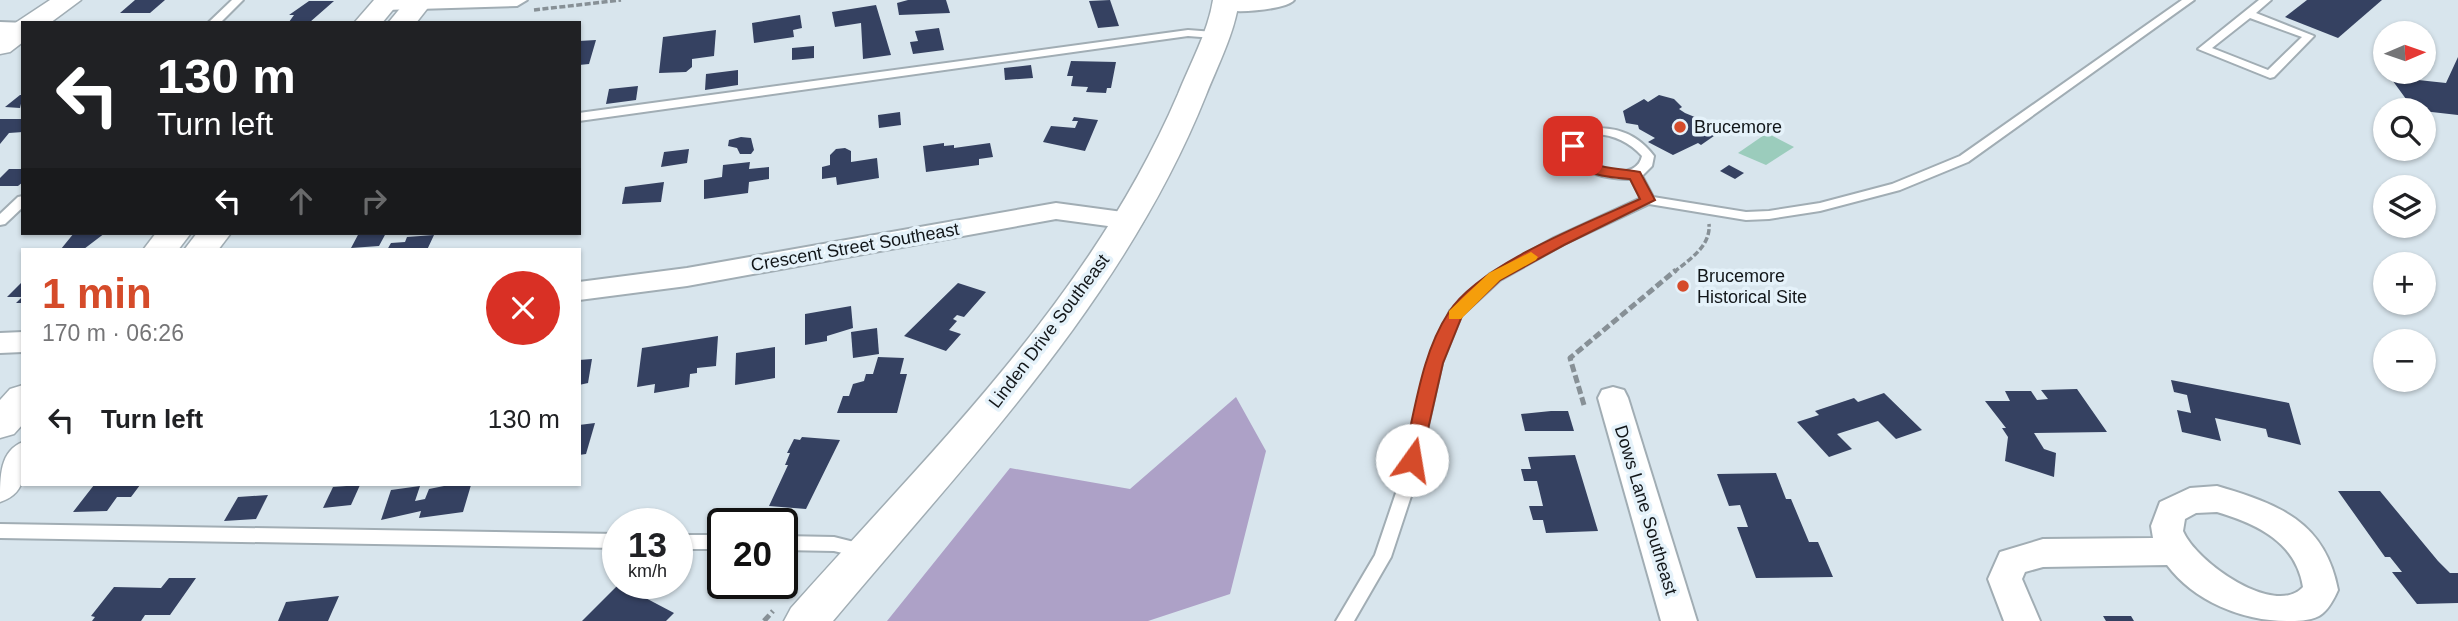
<!DOCTYPE html>
<meta charset="utf-8">
<style>
:root{--surface:#fff;--page:#f2f2f2;--text:#202124;--muted:#757577;--accent:#d54b2a}
body{margin:0;font-family:Arial,sans-serif;background:var(--page);color:var(--text);height:100vh;display:flex;flex-direction:column;font-size:26px;white-space:nowrap}
*{box-sizing:border-box;margin:0}
p{font-size:23px;color:var(--muted)}
.icon{flex:none;width:38px;height:38px;fill:none;stroke:currentColor;stroke-width:2;stroke-linecap:round;stroke-linejoin:round}
.map{position:relative;flex:1;overflow:hidden}
.panel{position:absolute;left:21px;top:248px;width:560px;height:238px;display:flex;flex-direction:column;background:var(--surface);border-radius:0px;box-shadow:0 2px 5px #0004}
.panel>*{flex:none}
.hud{position:absolute;left:21px;top:21px;width:560px;height:214px;border-radius:0px;box-shadow:0 2px 5px #0004;background:#202124;color:#fff;overflow:hidden}
.needle{width:46px;rotate:88deg}
.fabs{position:absolute;left:2373px;top:21px;display:grid;gap:14px}
.fabs a{display:grid;place-items:center;width:63px;height:63px;border-radius:50%;background:var(--surface);box-shadow:0 2px 5px #0004;font-size:35px}
.speed{position:absolute;left:602px;top:508px;display:flex;gap:14px;font-size:35px;font-weight:700;text-align:center}
.speed>*{display:grid;place-content:center;width:91px;height:91px;border-radius:50%;background:var(--surface);box-shadow:0 2px 5px #0004;line-height:1}
.speed small{font-size:18px;font-weight:400}
.speed .limit{border:4px solid #111;border-radius:10px;background:#fff;color:#111}
.pin{position:absolute;display:grid;place-items:center;width:60px;height:60px;color:#fff;margin:-30px;border-radius:14px;box-shadow:0 4px 10px #0006}
.me{position:absolute;width:77px;margin:-38px;rotate:13deg;stroke-linejoin:round;filter:drop-shadow(0 0 5px #0008)}
.turn{display:flex;align-items:center;gap:24px;height:147px;padding:0 21px;font-size:32px}
.turn .icon{width:91px;height:91px;stroke-width:2.5}
.turn b{display:block;font-size:49px;line-height:60px}
.lanes{display:flex;align-items:center;height:66px;padding:0 21px;background:#0003;justify-content:center;gap:35px;direction:ltr}
.lanes .off{opacity:.35}
.round{display:grid;place-items:center;flex:none;width:74px;height:74px;border-radius:37px;background:var(--page)}
.headline{display:flex;align-items:center;justify-content:space-between;height:119px;padding:0 21px}
h1{font-size:42px;font-weight:600;line-height:52px;color:var(--accent)}
ul{padding:0;list-style:none}
li{display:flex;align-items:center;gap:21px;height:105px;padding:0 21px}
li div{flex:1}
li b{display:block;font-size:26px}
li em{font-style:normal}
.map>svg:first-child{display:block}
</style>
<div class="map">
<svg width="2458" height="621" viewBox="0 0 2458 621">
<rect width="100%" height="100%" fill="#d8e5ed"/>
<path fill="#ada1c7" d="M1236 397 1266 451 1230 594 1148 621H887L1010 468 1130 489Z"/>
<path fill="#9bccbc" d="M1767 133 1794 147 1766 165 1738 153Z"/>
<g fill="#354161">
<path d="M135 0H165L150 13H120Z"/>
<path d="M908 0H946L950 13 899 15 897 3Z"/>
<path d="M1110 0 1119 26 1098 28 1089 1Z"/>
<path d="M2307 0H2382L2338 38 2285 17Z"/>
<path d="M309 1H334L310 22H289L294 15H289Z"/>
<path d="M876 5 891 55 863 59 861 23 835 27 832 12Z"/>
<path d="M800 15 802 28 793 30 794 37 754 43 752 23Z"/>
<path d="M939 28 944 50 913 54 910 42 918 41 915 31Z"/>
<path d="M716 30 714 56 692 59V67L686 72 659 73 663 37Z"/>
<path d="M596 40 589 64 579 65V41Z"/>
<path d="M814 46V58L792 60V48Z"/>
<path d="M2458 57V115L2414 110 2390 77 2446 83Z"/>
<path d="M1071 61 1116 62 1111 88H1107L1106 93 1086 92 1088 87 1071 86 1073 76H1067Z"/>
<path d="M1031 65 1033 78 1005 80 1004 68Z"/>
<path d="M738 70V85L705 90 706 74Z"/>
<path d="M638 86 636 100 606 104 609 89Z"/>
<path d="M20 95H23L20 108 5 107Z"/>
<path d="M1659 95 1674 99 1682 107 1679 109 1685 113 1724 129 1701 145 1698 143 1673 155 1648 142 1655 138 1639 129 1638 125 1626 123 1623 111 1644 99 1648 102Z"/>
<path d="M900 112 901 125 879 128 878 115Z"/>
<path d="M1074 117 1098 120 1085 151 1043 142 1051 126 1075 128 1078 121H1072Z"/>
<path d="M0 119H23V132L9 133 0 144Z"/>
<path d="M741 137 751 138 754 150 751 154H740L737 148 728 146 729 140Z"/>
<path d="M944 143V146L954 145V148L990 143 993 157 979 159V165L926 172 923 146Z"/>
<path d="M845 148 851 151V162L877 158 879 178 837 185 836 177 822 179V167L830 165V155L836 149Z"/>
<path d="M689 149 687 163 661 167 664 152Z"/>
<path d="M750 162 749 169 769 167V179L749 182 748 193 704 199V180L722 177 723 165Z"/>
<path d="M1729 165 1744 173 1735 179 1720 171Z"/>
<path d="M9 169H23V182L18 186H0V178Z"/>
<path d="M664 182 661 202 622 204 625 187Z"/>
<path d="M74 233H105L84 249H61Z"/>
<path d="M359 233H386L379 246 351 248Z"/>
<path d="M434 235 427 250H387L391 243 405 242 407 237Z"/>
<path d="M23 281V303H16L22 297H7Z"/>
<path d="M958 283 986 292 964 317 957 315 953 319 957 321 949 330 961 334 946 351 904 336Z"/>
<path d="M851 306 853 328 827 336V341L805 345V314Z"/>
<path d="M877 328 879 354 853 358 851 332Z"/>
<path d="M718 336 716 366 697 368V373L690 374 689 387 654 393 655 384 637 387 642 348Z"/>
<path d="M775 347V378L735 385 736 353Z"/>
<path d="M878 357 904 358 900 374H907L897 413H837L843 396H849L853 384 864 381 866 374H873Z"/>
<path d="M592 359 588 383 579 385V360Z"/>
<path d="M2171 380 2289 403 2301 445 2268 437 2266 429 2215 418 2221 441 2182 432 2177 410 2191 413 2187 395 2174 392Z"/>
<path d="M2077 389 2107 432 2034 433 2044 449 2056 453 2054 477 2005 461 2008 437 2002 428H2006L1985 401H2010L2005 391H2031L2037 400 2048 399 2041 390Z"/>
<path d="M1884 393 1922 430 1896 439 1878 421 1837 434 1852 449 1829 457 1797 422 1819 415 1815 411 1854 398 1858 402Z"/>
<path d="M1551 411H1568L1574 431H1525L1521 414Z"/>
<path d="M595 423 586 454 579 455V425Z"/>
<path d="M802 437 840 440 806 509 769 506 788 465H785L790 453H787L794 439 800 440Z"/>
<path d="M1575 455 1598 531 1546 533 1543 520H1533L1529 506H1543L1537 481H1524L1521 469H1531L1528 457Z"/>
<path d="M1776 473 1786 499H1791L1809 542H1818L1833 577 1756 578 1737 527H1748L1740 505 1729 506 1717 474Z"/>
<path d="M94 485H140L131 497H117L107 511 73 512Z"/>
<path d="M360 485 351 505 323 508 333 487Z"/>
<path d="M449 485H471L463 512 419 518 421 511 381 520 391 490 420 486 415 501 425 499 429 489Z"/>
<path d="M2338 491H2380L2438 561 2450 573H2458V603L2417 604 2392 572H2402L2390 557H2385Z"/>
<path d="M268 495 256 519 224 521 238 497Z"/>
<path d="M169 578H196L170 615H145L141 621H92L95 617 91 616 114 587 161 588Z"/>
<path d="M619 584 674 613 666 621H582Z"/>
<path d="M339 596 328 621H278L286 602Z"/>
<path d="M2103 616H2131L2134 621H2106Z"/>
</g>
<g fill="none" stroke-linecap="round" stroke-linejoin="round">
<defs>
<g id="service">
<path d="M232 0H243L220 23H208Z"/>
<path d="M2182 0H2194L1968 162 1900 190 1820 211 1769 219 1746 220 1649 204 1564 244 1500 280 1461 316 1442 363 1415 484 1391 557 1354 621H1336L1375 555 1399 484 1428 363 1450 311 1490 274 1554 238 1641 198 1631 179C1605 180 1557 169 1571 133 1603 123 1633 128 1654 156L1652 166 1642 176 1653 197 1746 212 1769 211 1820 203 1892 184 1960 156ZM1596 134C1615 135 1629 142 1642 156 1637 181 1593 173 1583 154 1580 149 1580 144 1581 138Z"/>
<path d="M2259 0H2271L2256 13 2314 36 2274 77 2270 78 2198 49ZM2250 18 2302 37 2268 70 2212 48Z"/>
<path d="M1188 30 1214 32 1219 35 1214 38 1188 36 579 121V113Z"/>
<path d="M23 196V207L5 224 0 225V214L18 197Z"/>
<path d="M0 524 618 534V548L0 538Z"/>
<rect x="677" y="535" width="46" height="14"/>
<path d="M782 536 834 537 870 546 872 551 870 556 864 558 834 551 782 550Z"/>
</g>
<g id="minor">
<path d="M376 0H527L517 6 384 10 377 8 373 4Z"/>
<path d="M1225 0H1294C1287 10 1223 16 1215 6Z"/>
<path d="M0 22 27 23H23V34H0Z"/>
<path d="M1056 203 1130 213 1139 215 1143 221 1139 227 1130 229 1056 219 687 286 579 300V282L687 268Z"/>
<path d="M23 332V352L0 353V333Z"/>
<path d="M1613 387 1624 390 1628 398 1697 621H1661L1598 398 1602 390Z"/>
<path d="M2217 486C2278 504 2325 521 2338 590 2334 599 2328 611 2319 616 2309 621 2297 621 2287 621 2242 621 2194 601 2167 565L2043 567 2025 572 2022 579 2040 621H2004L1988 579 2000 552 2043 539 2153 538 2151 526 2160 502 2190 488ZM2217 512C2257 524 2296 542 2303 587 2275 618 2196 562 2183 531L2185 519 2196 513Z"/>
</g>
<g id="tertiary">
<path d="M50 0H81L50 23H23V42L10 52 0 54V33Z"/>
<path d="M374 0H401L382 23H354Z"/>
<path d="M407 0H434L416 23H388Z"/>
<path d="M1213 0H1239C1235 32 1218 65 1206 95 1125 298 971 456 833 621H784L791 608C935 446 1091 297 1178 94 1190 64 1208 32 1213 0Z"/>
<path d="M156 233H191L178 250H143Z"/>
<path d="M197 233H231L218 250H184Z"/>
<path d="M23 385V424L14 434 0 438V400L10 389Z"/>
<path d="M23 442C23 469 30 492 0 502 0 475 0 451 23 442Z"/>
</g>
</defs>
<use href="#service" stroke="#a1adb4" stroke-width="4"/>
<use href="#minor" stroke="#a1adb4" stroke-width="4"/>
<use href="#tertiary" stroke="#a1adb4" stroke-width="3"/>
<g stroke="#879096" stroke-width="3.5" stroke-dasharray="6 2.5" stroke-linecap="butt">
<path d="M534 10 621 0"/>
<path d="M1674 272C1690 259 1711 246 1709 224"/>
</g>
<g stroke="#879096" stroke-width="5" stroke-dasharray="8 3.5" stroke-linecap="butt">
<path d="M1584 405 1570 358 1676 270"/>
<path d="M764 621 773 611"/>
</g>
<use href="#service" fill="#fff" fill-rule="evenodd"/>
<use href="#minor" fill="#fff" fill-rule="evenodd"/>
<use href="#tertiary" fill="#fff" fill-rule="evenodd"/>
</g>
<path fill="#d54b2a" stroke="#8a311b" stroke-width="2" d="M1573 142 1577 143C1595 175 1609 165 1640 172L1655 200 1564 245 1500 280 1462 316 1443 363 1421 460 1419 464H1406L1403 460C1415 412 1421 354 1449 312 1480 264 1587 223 1640 199L1630 179C1604 177 1574 175 1566 146Z"/>
<path fill="#f59e0b" d="M1531 252 1538 257 1536 260 1500 280 1461 319H1449V311L1489 273Z"/>
<g fill="#d54b2a" stroke="#e5f2fa" stroke-width="2.5">
<circle cx="1680" cy="127" r="7"/>
<circle cx="1683" cy="286" r="7"/>
</g>
<g text-anchor="middle" stroke-width="7" stroke-linejoin="round" paint-order="stroke">
<g font-size="18" fill="#121619" stroke="#e5f2fa" text-anchor="start">
<text x="1694" y="133">Brucemore</text>
<text x="1697" y="282">Brucemore<tspan x="1697" dy="21">Historical Site</tspan></text>
</g>
<g font-size="18" fill="#121619" stroke="#e5f2fa">
<text transform="translate(855 247) rotate(-10)" y="6">Crescent Street Southeast</text>
<text transform="translate(1049 331) rotate(-53)" y="6">Linden Drive Southeast</text>
<text transform="translate(1646 510) rotate(73)" y="6">Dows Lane Southeast</text>
</g>
</g>
</svg>
<div class="fabs">
<a><svg class="needle" viewBox="-14 -14 28 28"><path d="M0-13l5 13h-10z" fill="#e53935"/><path d="M0 13l5-13h-10z" fill="#757577"/></svg></a>
<a><svg class="icon" aria-label="search" viewBox="0 0 24 24"><circle cx="10" cy="10" r="6"/><path d="M15 15l6 6"/></svg></a>
<a><svg class="icon" aria-label="layers" viewBox="0 0 24 24"><path d="M12 4l9 5-9 5-9-5zM3 14l9 5 9-5"/></svg></a>
<a>+</a>
<a>−</a>
</div>
<div class="speed"><div>13<small>km/h</small></div><div class="limit">20</div></div>
<div class="pin" style="left:1573px;top:146px;background:#d93025"><svg class="icon" aria-label="arrive" viewBox="0 0 24 24"><path d="M6 21V4h12l-3 4 3 4H6"/></svg></div>
<svg class="me" style="left:1412px;top:460px" viewBox="-20 -20 40 40"><circle r="19" fill="#fff"/><path d="M0-13L10 11 0 6-10 11z" fill="#d54b2a"/></svg>
<div class="hud">
<div class="turn"><svg class="icon" aria-label="left" viewBox="0 0 24 24"><path d="M17 20v-9H6M10 6l-5 5 5 5"/></svg><div><b>130 m</b>Turn left</div></div>
<div class="lanes"><svg class="icon" aria-label="left" viewBox="0 0 24 24"><path d="M17 20v-9H6M10 6l-5 5 5 5"/></svg><svg class="icon off" aria-label="ahead" viewBox="0 0 24 24"><path d="M12 20V5M6 11l6-6 6 6"/></svg><svg class="icon off" aria-label="right" viewBox="0 0 24 24"><path d="M7 20v-9h11M14 6l5 5-5 5"/></svg></div>
</div>
<section class="panel">
<div class="headline"><div><h1>1 min</h1><p>170 m · 06:26</p></div><a class="round" style="background:#d93025;color:#fff"><svg class="icon" aria-label="close" viewBox="0 0 24 24"><path d="M6 6l12 12M18 6L6 18"/></svg></a></div>
<ul>
<li><svg class="icon" aria-label="left" viewBox="0 0 24 24"><path d="M17 20v-9H6M10 6l-5 5 5 5"/></svg><div><b>Turn left</b></div><em>130 m</em></li>
</ul>
</section>
</div>
